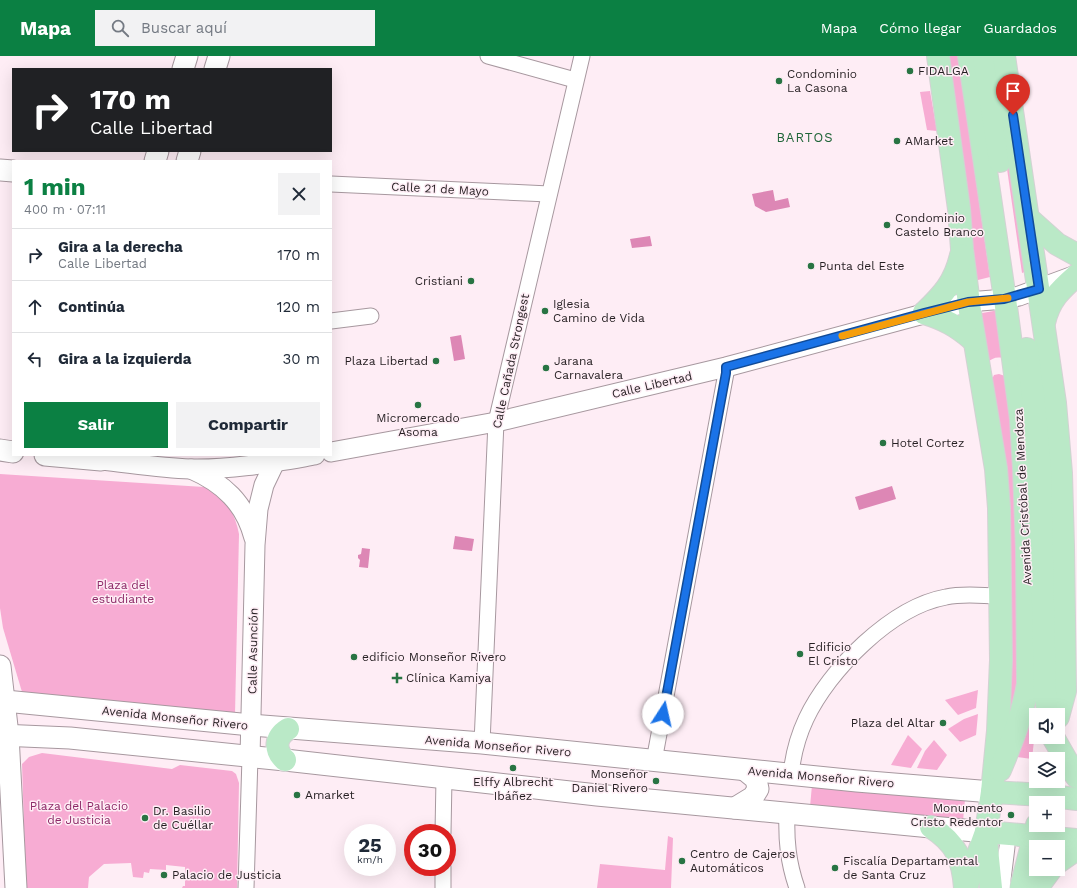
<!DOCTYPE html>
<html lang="es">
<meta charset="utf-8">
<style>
:root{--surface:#fff;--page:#f2f2f3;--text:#1f2937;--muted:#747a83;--line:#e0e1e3;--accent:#0b8043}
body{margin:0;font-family:"Work Sans",sans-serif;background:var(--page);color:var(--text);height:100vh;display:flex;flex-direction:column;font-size:15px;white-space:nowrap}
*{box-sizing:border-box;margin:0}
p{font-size:13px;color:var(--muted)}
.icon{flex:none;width:22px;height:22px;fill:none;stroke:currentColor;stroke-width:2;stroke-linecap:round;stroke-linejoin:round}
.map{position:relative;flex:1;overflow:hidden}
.details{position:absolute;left:12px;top:104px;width:320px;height:296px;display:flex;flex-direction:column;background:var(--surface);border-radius:0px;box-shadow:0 4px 16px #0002}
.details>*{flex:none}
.guide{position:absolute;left:12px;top:12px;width:320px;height:84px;border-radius:0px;box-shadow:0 4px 16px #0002;background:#202124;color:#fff;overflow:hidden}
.controls{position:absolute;left:1029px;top:652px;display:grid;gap:8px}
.controls a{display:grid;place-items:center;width:36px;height:36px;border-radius:0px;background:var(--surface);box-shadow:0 4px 16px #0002;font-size:20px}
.speed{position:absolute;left:344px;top:768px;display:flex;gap:8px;font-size:20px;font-weight:700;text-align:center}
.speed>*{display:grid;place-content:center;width:52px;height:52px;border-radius:50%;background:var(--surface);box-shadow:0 4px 16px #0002;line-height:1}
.speed small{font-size:10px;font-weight:400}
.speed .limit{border:6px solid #d22;background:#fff;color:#111}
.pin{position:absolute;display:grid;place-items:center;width:34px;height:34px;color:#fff;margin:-41px -17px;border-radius:50% 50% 50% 0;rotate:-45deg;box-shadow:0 0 4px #0007}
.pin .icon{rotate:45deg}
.me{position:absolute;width:44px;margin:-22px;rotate:10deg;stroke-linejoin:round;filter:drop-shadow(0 0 3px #0008)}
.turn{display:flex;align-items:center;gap:14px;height:84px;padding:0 12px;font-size:18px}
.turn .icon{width:52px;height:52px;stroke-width:2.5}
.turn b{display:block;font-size:28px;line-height:34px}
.round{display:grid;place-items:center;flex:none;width:42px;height:42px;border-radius:0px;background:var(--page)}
.summary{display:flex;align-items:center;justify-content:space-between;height:68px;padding:0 12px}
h1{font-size:24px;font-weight:700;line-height:30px;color:var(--accent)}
.primary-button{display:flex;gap:8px;margin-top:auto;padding:8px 12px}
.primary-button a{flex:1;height:46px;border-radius:0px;background:var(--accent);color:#fff;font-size:16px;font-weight:700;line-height:46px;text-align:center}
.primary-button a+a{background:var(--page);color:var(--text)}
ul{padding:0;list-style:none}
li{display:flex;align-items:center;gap:12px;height:52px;padding:0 12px;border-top:1px solid var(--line)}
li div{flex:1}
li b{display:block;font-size:15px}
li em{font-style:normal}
header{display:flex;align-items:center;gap:24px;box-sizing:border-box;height:56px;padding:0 20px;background:var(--accent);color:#fff}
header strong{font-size:19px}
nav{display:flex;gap:22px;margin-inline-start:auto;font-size:14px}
.search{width:280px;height:36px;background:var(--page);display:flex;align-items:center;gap:10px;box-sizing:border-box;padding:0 14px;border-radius:0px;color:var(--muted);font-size:15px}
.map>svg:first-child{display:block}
</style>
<header>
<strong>Mapa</strong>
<div class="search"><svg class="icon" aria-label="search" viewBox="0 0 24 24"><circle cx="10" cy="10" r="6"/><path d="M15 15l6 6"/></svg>Buscar aquí</div>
<nav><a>Mapa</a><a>Cómo llegar</a><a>Guardados</a></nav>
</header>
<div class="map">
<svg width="1077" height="832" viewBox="0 0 1077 832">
<rect width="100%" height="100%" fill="#feedf5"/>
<g fill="#f7acd3">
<path d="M948 0H958L990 221 974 225Z"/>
<path d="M995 0 1027 215 1022 217 1003 85Z"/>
<path d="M930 35 937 75 927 74 920 36Z"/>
<path d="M999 254 1006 303C997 300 993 302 986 307L977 258Z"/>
<path d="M999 318 1005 320 1017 398 1021 634 1007 664 992 323 994 319Z"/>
<path d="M0 418 204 431C225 436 235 458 239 478L235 658 22 636 3 572 0 552Z"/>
<path d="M978 634 976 652 958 659 945 644Z"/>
<path d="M1035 640 1036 666 1032 703 1017 701Z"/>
<path d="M978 658 976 679 960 686 948 673 964 663Z"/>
<path d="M908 679 922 693 911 712 891 709Z"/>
<path d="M934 684 947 699 937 714 917 712 925 695Z"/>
<path d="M42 697 172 713 180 709 232 715 236 718 239 727 237 832H182L183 830H185V811L166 809V814L150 813 149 817 144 816 143 822 133 821 131 807 104 808 89 821 88 832H26L22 708 29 701Z"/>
<path d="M812 729 965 743 963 765 810 751Z"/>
<path d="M668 780 673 782 671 832H597L600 808 665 814Z"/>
</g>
<g fill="#dd87b5">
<path d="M773 134 775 145 788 142 790 151 766 156 755 150 752 138Z"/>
<path d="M650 180 652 190 632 192 630 183Z"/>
<path d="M461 279 465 303 454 305 450 281Z"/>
<path d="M892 430 896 443 859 454 855 441Z"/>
<path d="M455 480 474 483 472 495 453 493Z"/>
<path d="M362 492 370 493 368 512 359 511 360 504 358 502V499L361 498Z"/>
</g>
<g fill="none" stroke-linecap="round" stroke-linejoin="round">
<defs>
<path id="pedestrian" d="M999 832 1005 791H1009L1004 832"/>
<g id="minor">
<path d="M488 0 575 24"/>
<path d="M331 128 549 138"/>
<path d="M331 265 371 260"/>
<path d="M482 687 496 366 582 0"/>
<path d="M654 705 726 317V311"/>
<path d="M791 718C793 699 798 680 806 663 829 614 891 551 946 541 964 537 983 540 1001 540"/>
<path d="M787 757C786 784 788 806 797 832"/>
<path d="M443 777 444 722"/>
<path d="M246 832 250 701"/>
<path d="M443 832V811"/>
</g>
<g id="tertiary">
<path d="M331 396 496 366 726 311 968 246 1005 243 1019 240 1076 219"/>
<path d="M101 404C130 407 161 412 190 413 232 414 274 406 315 399"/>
<path d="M191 413C223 427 245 447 254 482"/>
<path d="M250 701 255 489 258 453 264 429 275 406"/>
</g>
<g id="secondary">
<path d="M183 13 187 0"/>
<path d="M215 13 219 0"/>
<path d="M155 105 158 95"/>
<path d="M187 105 190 95"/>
<path d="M0 114 13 115"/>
<path d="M0 394 13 396"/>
<path d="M45 399 101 404 102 399"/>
<path d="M0 610 8 679 16 832"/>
<path d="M5 645 251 669 482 687 857 725 992 736"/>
<path d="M0 679 70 682 285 704 597 739 931 771 986 776"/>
<path d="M735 752 753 741 758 733 756 723 745 714"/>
</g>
<g id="primary">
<path d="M938 0 959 153 962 193 971 263 996 413 999 452 1001 604 998 675 992 736 986 776 966 832"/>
<path d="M969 0 1005 243 1021 363 1024 412 1027 493 1028 628C1023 658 1012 686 1000 714"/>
<path d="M984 0 1000 105"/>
<path d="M1004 0 1055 347 1061 417 1063 490 1065 635 1058 661"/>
<path d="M1029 163 1057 188 1077 199"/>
<path d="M924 257C943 239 955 226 961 199"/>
<path d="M924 257C944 263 957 270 973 284"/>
<path d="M1044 267C1049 244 1060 234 1077 219"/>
<path d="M1027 293 1034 348 1040 413 1045 637 1049 659"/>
<path d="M1053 681 1072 714 1077 721"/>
<path d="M285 704C274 694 275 681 288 673"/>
<path d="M992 736 1044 739 1077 743"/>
<path d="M931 771C956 787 963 803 965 832"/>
<path d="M986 776 1077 784"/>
<path d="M986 783 991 832"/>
<path d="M1058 806 1077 793"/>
<path d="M1021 832 1037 769"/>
<path d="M1037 832 1051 813"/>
</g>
</defs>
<use href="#pedestrian" stroke="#a7989f" stroke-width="13"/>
<use href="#minor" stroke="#a7989f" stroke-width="17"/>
<use href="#tertiary" stroke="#a7989f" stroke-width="21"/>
<use href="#secondary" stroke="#a7989f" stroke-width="23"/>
<use href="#primary" stroke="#d3d2d3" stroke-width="24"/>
<use href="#pedestrian" stroke="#fff" stroke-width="11"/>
<use href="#minor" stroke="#fff" stroke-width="15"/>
<use href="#tertiary" stroke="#fff" stroke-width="19"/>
<use href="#secondary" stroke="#fff" stroke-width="21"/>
<use href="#primary" stroke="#bae9c7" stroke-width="22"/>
</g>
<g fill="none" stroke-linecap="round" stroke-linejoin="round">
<defs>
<path id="route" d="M663 658 726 317V311L924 257 968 246 1004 243 1039 233 1013 59"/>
</defs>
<use href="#route" stroke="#114b97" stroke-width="10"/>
<use href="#route" stroke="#1a73e8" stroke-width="7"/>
<path stroke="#f59e0b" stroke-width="7" d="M842 280 968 246 1008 242"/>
</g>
<g fill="#287443" stroke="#feedf5" stroke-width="1.5">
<circle cx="910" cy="15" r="4"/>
<circle cx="779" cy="25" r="4"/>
<circle cx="897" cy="85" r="4"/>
<circle cx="887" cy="169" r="4"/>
<circle cx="811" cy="210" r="4"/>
<circle cx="471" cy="225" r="4"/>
<circle cx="545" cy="255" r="4"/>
<circle cx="436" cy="305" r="4"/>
<circle cx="546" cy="312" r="4"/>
<circle cx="418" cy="349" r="4"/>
<circle cx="883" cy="387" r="4"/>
<circle cx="800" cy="598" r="4"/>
<circle cx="354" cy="601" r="4"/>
<path d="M395 616h4v4h4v4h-4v4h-4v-4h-4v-4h4z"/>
<circle cx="943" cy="667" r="4"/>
<circle cx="513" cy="712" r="4"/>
<circle cx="656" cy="725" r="4"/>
<circle cx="297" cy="739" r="4"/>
<circle cx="1011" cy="759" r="4"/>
<circle cx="145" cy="762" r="4"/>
<circle cx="682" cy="805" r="4"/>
<circle cx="835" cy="812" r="4"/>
<circle cx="164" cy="819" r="4"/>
</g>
<g text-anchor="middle" stroke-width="3" stroke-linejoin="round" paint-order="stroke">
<g font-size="12" fill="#251f22" stroke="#feedf5" text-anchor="start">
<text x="918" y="19">FIDALGA</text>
<text x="787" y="22">Condominio<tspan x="787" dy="14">La Casona</tspan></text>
<text x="905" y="89">AMarket</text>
<text x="895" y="166">Condominio<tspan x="895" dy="14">Castelo Branco</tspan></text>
<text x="819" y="214">Punta del Este</text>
<text x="463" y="229" text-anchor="end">Cristiani</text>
<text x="553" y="252">Iglesia<tspan x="553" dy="14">Camino de Vida</tspan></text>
<text x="428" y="309" text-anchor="end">Plaza Libertad</text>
<text x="554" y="309">Jarana<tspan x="554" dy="14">Carnavalera</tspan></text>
<text x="418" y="366" text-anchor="middle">Micromercado<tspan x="418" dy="14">Asoma</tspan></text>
<text x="891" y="391">Hotel Cortez</text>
<text x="808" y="595">Edificio<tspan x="808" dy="14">El Cristo</tspan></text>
<text x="362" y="605">edificio Monseñor Rivero</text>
<text x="406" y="626">Clínica Kamiya</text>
<text x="935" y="671" text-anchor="end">Plaza del Altar</text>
<text x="648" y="722" text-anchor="end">Monseñor<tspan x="648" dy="14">Daniel Rivero</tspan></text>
<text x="513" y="730" text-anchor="middle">Elffy Albrecht<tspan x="513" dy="14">Ibáñez</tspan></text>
<text x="305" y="743">Amarket</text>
<text x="1003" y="756" text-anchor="end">Monumento<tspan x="1003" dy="14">Cristo Redentor</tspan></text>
<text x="153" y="759">Dr. Basilio<tspan x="153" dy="14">de Cuéllar</tspan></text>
<text x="690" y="802">Centro de Cajeros<tspan x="690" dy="14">Automáticos</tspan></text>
<text x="843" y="809">Fiscalía Departamental<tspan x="843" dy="14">de Santa Cruz</tspan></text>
<text x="172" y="823">Palacio de Justicia</text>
</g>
<g font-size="12" fill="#251f22" stroke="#feedf5">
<text transform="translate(440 133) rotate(3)" y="4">Calle 21 de Mayo</text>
<text transform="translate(511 305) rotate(-78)" y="4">Calle Cañada Strongest</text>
<text transform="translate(652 329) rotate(-13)" y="4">Calle Libertad</text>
<text transform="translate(1023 441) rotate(-93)" y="4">Avenida Cristóbal de Mendoza</text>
<text transform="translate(253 595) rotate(-89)" y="4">Calle Asunción</text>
<text transform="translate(175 662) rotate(6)" y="4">Avenida Monseñor Rivero</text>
<text transform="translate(498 690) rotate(5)" y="4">Avenida Monseñor Rivero</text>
<text transform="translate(821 721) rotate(5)" y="4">Avenida Monseñor Rivero</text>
</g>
<g font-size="12" fill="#8e2a68" stroke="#feedf5">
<text x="123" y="533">Plaza del<tspan x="123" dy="14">estudiante</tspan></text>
<text x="79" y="754">Plaza del Palacio<tspan x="79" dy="14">de Justicia</tspan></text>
</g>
<g font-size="13" letter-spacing="1" fill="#206539" stroke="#feedf5">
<text x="805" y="86">BARTOS</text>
</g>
</g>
</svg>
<div class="controls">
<a><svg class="icon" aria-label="sound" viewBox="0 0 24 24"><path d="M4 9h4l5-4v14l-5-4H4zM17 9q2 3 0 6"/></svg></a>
<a><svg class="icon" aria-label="layers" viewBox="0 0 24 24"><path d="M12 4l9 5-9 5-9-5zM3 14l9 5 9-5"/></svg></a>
<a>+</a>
<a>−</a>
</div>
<div class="speed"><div>25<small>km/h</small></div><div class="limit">30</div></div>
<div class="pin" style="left:1013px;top:59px;background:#d93025"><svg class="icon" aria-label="arrive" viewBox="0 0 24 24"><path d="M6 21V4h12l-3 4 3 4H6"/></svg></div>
<svg class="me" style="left:663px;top:658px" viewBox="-20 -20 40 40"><circle r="19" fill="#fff"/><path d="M0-13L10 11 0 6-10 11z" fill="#1a73e8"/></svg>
<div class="guide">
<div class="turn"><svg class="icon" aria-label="right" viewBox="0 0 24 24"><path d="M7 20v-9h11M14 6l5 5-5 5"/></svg><div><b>170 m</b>Calle Libertad</div></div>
</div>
<section class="details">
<div class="summary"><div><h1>1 min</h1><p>400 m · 07:11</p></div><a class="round"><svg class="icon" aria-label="close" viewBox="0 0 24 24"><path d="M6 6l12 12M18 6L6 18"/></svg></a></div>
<ul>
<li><svg class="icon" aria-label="right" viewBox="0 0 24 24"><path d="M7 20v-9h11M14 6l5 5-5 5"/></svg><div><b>Gira a la derecha</b><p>Calle Libertad</p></div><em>170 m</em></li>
<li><svg class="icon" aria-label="ahead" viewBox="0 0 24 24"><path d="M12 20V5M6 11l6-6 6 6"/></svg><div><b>Continúa</b></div><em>120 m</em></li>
<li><svg class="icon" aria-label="left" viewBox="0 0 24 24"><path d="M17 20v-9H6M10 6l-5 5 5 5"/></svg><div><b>Gira a la izquierda</b></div><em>30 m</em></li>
</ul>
<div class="primary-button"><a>Salir</a><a>Compartir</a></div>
</section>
</div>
